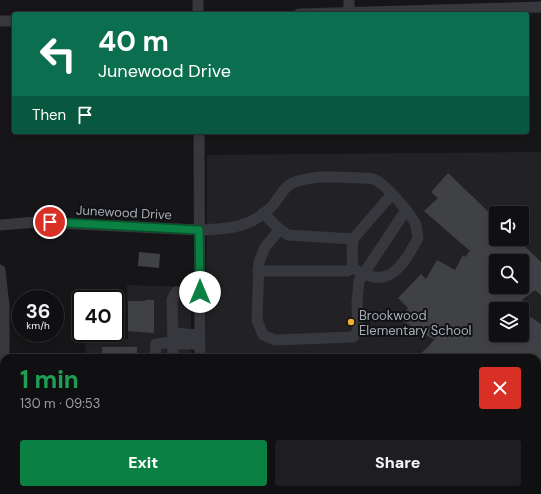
<!DOCTYPE html>
<meta charset="utf-8">
<style>
:root{--surface:#101012;--page:#1e1e20;--text:#f1f3f6;--muted:#9c9d9f;--line:#303032;--accent:#0b8043}
body{margin:0;font-family:"DM Sans",sans-serif;background:var(--page);color:var(--text);height:100vh;display:flex;flex-direction:column;font-size:15px;white-space:nowrap}
*{box-sizing:border-box;margin:0}
p{font-size:13px;color:var(--muted)}
.icon{flex:none;width:22px;height:22px;fill:none;stroke:currentColor;stroke-width:2;stroke-linecap:round;stroke-linejoin:round}
.map{position:relative;flex:1;overflow:hidden}
.details{position:absolute;left:0px;top:354px;width:541px;height:140px;display:flex;flex-direction:column;background:var(--surface);border-radius:12px 12px 0 0;box-shadow:0 2px 6px #0003,0 0 0 1px var(--line)}
.details>*{flex:none}
.guide{position:absolute;left:12px;top:12px;width:517px;height:122px;border-radius:4px;box-shadow:0 2px 6px #0003,0 0 0 1px var(--line);background:#0b6e4f;color:#fff;overflow:hidden}
.buttons{position:absolute;left:489px;top:206px;display:grid;gap:8px}
.buttons a{display:grid;place-items:center;width:40px;height:40px;border-radius:4px;background:var(--surface);box-shadow:0 2px 6px #0003,0 0 0 1px var(--line);font-size:20px}
.speed{position:absolute;left:12px;top:290px;display:flex;gap:8px;font-size:20px;font-weight:700;text-align:center}
.speed>*{display:grid;place-content:center;width:52px;height:52px;border-radius:50%;background:var(--surface);box-shadow:0 2px 6px #0003,0 0 0 1px var(--line);line-height:1}
.speed small{font-size:10px;font-weight:400}
.speed .limit{border:2px solid #111;border-radius:6px;background:#fff;color:#111}
.pin{position:absolute;display:grid;place-items:center;width:34px;height:34px;color:#fff;margin:-17px;border:2px solid #fff;border-radius:50%;box-shadow:0 1px 4px #0007}
.me{position:absolute;width:44px;margin:-22px;rotate:0deg;stroke-linejoin:round;filter:drop-shadow(0 0 3px #0008)}
.turn{display:flex;align-items:center;gap:14px;height:84px;padding:0 20px;font-size:18px}
.turn .icon{width:52px;height:52px;stroke-width:2.5}
.turn b{display:block;font-size:28px;line-height:34px}
.then{display:flex;align-items:center;height:38px;padding:0 20px;background:#0003;gap:8px;font-size:15px}
.round{display:grid;place-items:center;flex:none;width:42px;height:42px;border-radius:4px;background:var(--page)}
.headline{display:flex;align-items:center;justify-content:space-between;height:68px;padding:0 20px}
h1{font-size:24px;font-weight:800;line-height:30px;color:#1e9e55}
.cta{display:flex;gap:8px;margin-top:auto;padding:8px 20px}
.cta a{flex:1;height:46px;border-radius:4px;background:var(--accent);color:#fff;font-size:16px;font-weight:800;line-height:46px;text-align:center}
.cta a+a{background:var(--page);color:var(--text)}
.map>svg:first-child{display:block}
</style>
<div class="map">
<svg width="541" height="494" viewBox="0 0 541 494">
<rect width="100%" height="100%" fill="#161618"/>
<g fill="#222225" fill-rule="evenodd">
<path d="M541 152V494H206V490H537V358H206L207 155ZM496 213H522V239H496ZM496 261H522V287H496ZM496 309H522V335H496Z"/>
<path d="M127 285 191 287V358H86L85 336 128 339Z"/>
<rect x="91" y="490" width="100" height="4"/>
</g>
<path fill="#1e261f" d="M294 490H360L359 494H295Z"/>
<g fill="#404145" fill-rule="evenodd">
<path d="M448 173 496 219V239H517L541 262V295L535 290 522 300 530 305 525 313 541 324V385L537 382V358H497L494 357V358H416L429 346 441 331 433 339 401 320 408 308 398 298 421 274 426 279 437 260 455 270 463 255 465 257 470 251 424 211 438 198 431 192ZM496 261H522V287H496ZM496 309H522V335H496Z"/>
<path d="M139 252 160 254 159 268 138 266Z"/>
<path d="M145 300H154V333L128 331V301H145Z"/>
<path d="M102 347H137V358H103Z"/>
<path d="M537 420 541 423V433L537 438Z"/>
<rect x="97" y="490" width="57" height="4"/>
</g>
<g fill="none" stroke-linecap="round" stroke-linejoin="round">
<g stroke="#37383d" stroke-width="11">
<path d="M198 0V14"/>
<path d="M349 0V13"/>
<path d="M299 14 541 7"/>
<path d="M0 21H14"/>
<path d="M199 132 200 358"/>
<path d="M263 213 278 228 276 234 265 247 259 262 257 320 263 335 275 340 353 337 358 331 357 302 359 281 406 210"/>
<path d="M0 225 37 222 199 230C229 229 253 228 274 204 280 196 285 185 295 182 314 175 341 177 361 178 365 178 370 178 373 179 384 182 410 213 415 223 417 227 417 233 418 238 403 266 388 292 353 268L352 254 353 239 392 194"/>
<path d="M278 228 288 235 353 239"/>
<path d="M0 270 4 306V399"/>
<path d="M258 271H347L353 268"/>
<path d="M173 333 199 335"/>
<path d="M173 344 172 300 176 292 200 293"/>
<path d="M155 358 156 344 173 342"/>
<path d="M173 358V344H200"/>
<path d="M537 456H541"/>
<path d="M200 490V494"/>
<path d="M4 494V488"/>
<path d="M173 494V490"/>
<path d="M390 494 393 490"/>
</g>
</g>
<g fill="none" stroke-linecap="round" stroke-linejoin="round">
<defs>
<path id="route" d="M50 222 199 230 200 292"/>
</defs>
<use href="#route" stroke="#07532c" stroke-width="10"/>
<use href="#route" stroke="#0b8043" stroke-width="7"/>
</g>
<circle fill="#f2b134" stroke="#111113" stroke-width="1.5" cx="351" cy="322" r="4"/>
<g text-anchor="middle" stroke-width="4" stroke-linejoin="round" paint-order="stroke">
<g font-size="13" fill="#a8adb8" stroke="#111113">
<text transform="translate(124 212) rotate(3)" y="5">Junewood Drive</text>
</g>
<g font-size="13" fill="#a8adb8" stroke="#111113" text-anchor="start">
<text x="359" y="320">Brookwood<tspan x="359" dy="15">Elementary School</tspan></text>
</g>
</g>
</svg>
<div class="buttons">
<a><svg class="icon" aria-label="sound" viewBox="0 0 24 24"><path d="M4 9h4l5-4v14l-5-4H4zM17 9q2 3 0 6"/></svg></a>
<a><svg class="icon" aria-label="search" viewBox="0 0 24 24"><circle cx="10" cy="10" r="6"/><path d="M15 15l6 6"/></svg></a>
<a><svg class="icon" aria-label="layers" viewBox="0 0 24 24"><path d="M12 4l9 5-9 5-9-5zM3 14l9 5 9-5"/></svg></a>
</div>
<div class="speed"><div>36<small>km/h</small></div><div class="limit">40</div></div>
<div class="pin" style="left:50px;top:222px;background:#d93025"><svg class="icon" aria-label="arrive" viewBox="0 0 24 24"><path d="M6 21V4h12l-3 4 3 4H6"/></svg></div>
<svg class="me" style="left:200px;top:292px" viewBox="-20 -20 40 40"><circle r="19" fill="#fff"/><path d="M0-13L10 11 0 6-10 11z" fill="#0b8043"/></svg>
<div class="guide">
<div class="turn"><svg class="icon" aria-label="left" viewBox="0 0 24 24"><path d="M17 20v-9H6M10 6l-5 5 5 5"/></svg><div><b>40 m</b>Junewood Drive</div></div>
<div class="then">Then<svg class="icon" aria-label="arrive" viewBox="0 0 24 24"><path d="M6 21V4h12l-3 4 3 4H6"/></svg></div>
</div>
<section class="details">
<div class="headline"><div><h1>1 min</h1><p>130 m · 09:53</p></div><a class="round" style="background:#d93025;color:#fff"><svg class="icon" aria-label="close" viewBox="0 0 24 24"><path d="M6 6l12 12M18 6L6 18"/></svg></a></div>
<div class="cta"><a>Exit</a><a>Share</a></div>
</section>
</div>
